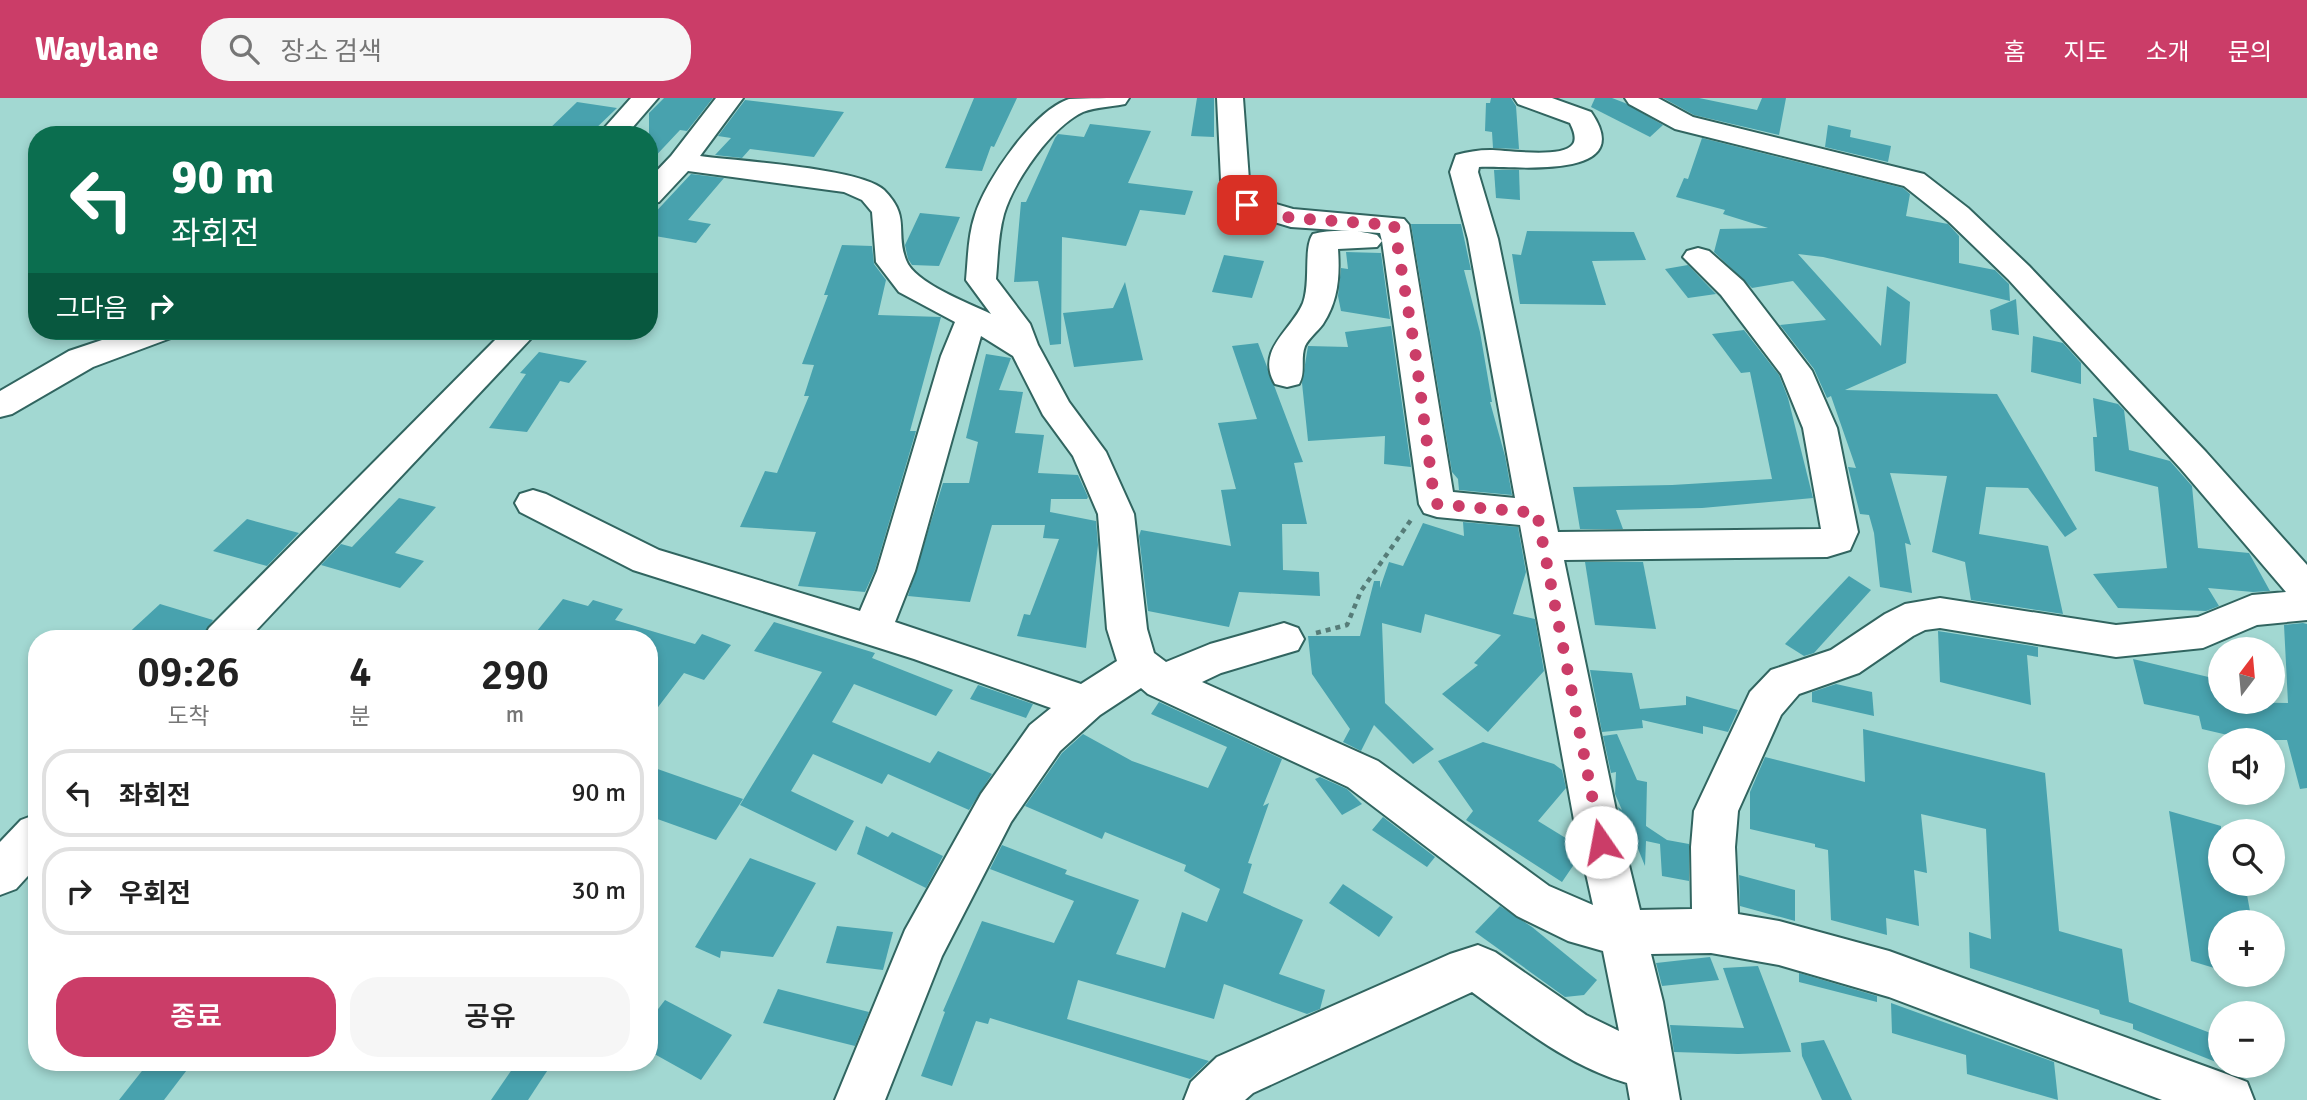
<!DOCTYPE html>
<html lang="ko">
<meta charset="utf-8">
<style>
:root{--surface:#fff;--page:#f6f6f6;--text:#222;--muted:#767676;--line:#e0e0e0;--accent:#cb3d68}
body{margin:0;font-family:Signika,"Noto Sans KR",sans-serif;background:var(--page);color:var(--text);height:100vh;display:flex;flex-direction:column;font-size:26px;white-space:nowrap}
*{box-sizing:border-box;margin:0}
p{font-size:23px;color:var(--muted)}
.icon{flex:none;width:38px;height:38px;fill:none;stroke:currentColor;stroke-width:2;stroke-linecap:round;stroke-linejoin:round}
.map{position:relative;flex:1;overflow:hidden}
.panel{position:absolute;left:28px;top:532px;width:630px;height:441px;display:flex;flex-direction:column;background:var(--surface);border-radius:28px;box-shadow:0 4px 10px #0003}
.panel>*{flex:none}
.top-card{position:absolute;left:28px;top:28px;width:630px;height:214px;border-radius:28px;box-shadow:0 4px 10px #0003;background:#0b6e4f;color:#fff;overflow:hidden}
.needle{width:46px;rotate:16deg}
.controls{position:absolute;left:2208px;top:539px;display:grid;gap:14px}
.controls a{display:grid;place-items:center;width:77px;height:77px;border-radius:50%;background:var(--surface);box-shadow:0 4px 10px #0003;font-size:35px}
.pin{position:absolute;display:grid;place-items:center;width:60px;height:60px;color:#fff;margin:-30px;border-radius:14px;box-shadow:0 4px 10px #0006}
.me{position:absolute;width:77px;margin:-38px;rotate:348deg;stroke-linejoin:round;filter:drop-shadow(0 0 5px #0008)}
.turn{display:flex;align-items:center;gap:24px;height:147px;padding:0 28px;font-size:32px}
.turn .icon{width:91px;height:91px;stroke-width:2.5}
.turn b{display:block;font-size:49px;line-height:60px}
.then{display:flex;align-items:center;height:66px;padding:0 28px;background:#0003;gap:14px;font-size:26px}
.eta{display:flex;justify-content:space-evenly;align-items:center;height:119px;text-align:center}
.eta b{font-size:42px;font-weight:600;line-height:49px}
.cta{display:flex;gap:14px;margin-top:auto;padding:14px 28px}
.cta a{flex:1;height:80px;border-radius:28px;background:var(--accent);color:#fff;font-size:28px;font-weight:600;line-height:80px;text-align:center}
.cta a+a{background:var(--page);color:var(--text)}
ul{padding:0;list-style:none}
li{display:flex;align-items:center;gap:21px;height:88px;margin:0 14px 10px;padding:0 14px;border:4px solid var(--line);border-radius:28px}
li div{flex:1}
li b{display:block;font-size:26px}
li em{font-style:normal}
header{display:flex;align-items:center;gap:42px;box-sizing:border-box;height:98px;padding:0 35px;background:var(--accent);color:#fff}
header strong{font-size:33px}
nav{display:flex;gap:38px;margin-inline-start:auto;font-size:24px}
.search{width:490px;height:63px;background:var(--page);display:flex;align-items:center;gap:18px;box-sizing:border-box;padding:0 24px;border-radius:28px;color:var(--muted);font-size:26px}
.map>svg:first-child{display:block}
</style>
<header>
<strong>Waylane</strong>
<div class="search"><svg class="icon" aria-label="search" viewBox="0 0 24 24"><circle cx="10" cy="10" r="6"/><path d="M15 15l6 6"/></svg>장소 검색</div>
<nav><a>홈</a><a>지도</a><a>소개</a><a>문의</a></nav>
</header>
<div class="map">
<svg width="2307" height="1002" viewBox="0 0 2307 1002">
<rect width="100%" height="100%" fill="#a2d8d2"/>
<g fill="#48a2ae">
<path d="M664 0H713L687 33 680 32 649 65V15Z"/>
<path d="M974 0H1017L994 49 991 48 982 73 945 70Z"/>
<path d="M1197 0H1214V39L1191 38Z"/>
<path d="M1491 0H1511L1516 8 1519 51 1493 50 1492 34 1485 33 1486 5H1490Z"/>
<path d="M1595 0H1612L1625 5 1663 27 1650 39 1591 9Z"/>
<path d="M1663 0H1699L1757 12 1762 0H1786L1779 37 1694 17Z"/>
<path d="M745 2 844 14 814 59 750 51 742 60 715 57 731 40 718 38Z"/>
<path d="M577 4 617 10 589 37H543Z"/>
<path d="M1090 26 1151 33 1128 85 1193 93 1185 117 1140 112 1126 148 1062 139 1061 246 1050 247 1038 183 1014 184 1021 104H1026L1055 40 1058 36 1084 39Z"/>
<path d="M1828 27 1851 32 1850 39 1891 48 1888 64 1825 49Z"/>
<path d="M1702 40 1903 90 1910 96 1906 118 1948 126 1959 138V165L1995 172 2009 186 2010 203 1823 159 1798 156 1881 248 1887 188 1910 204 1906 265 1845 292 1997 296 2077 431 2065 439 2028 390 1986 389 1979 436 2048 448 2063 516 1971 502 1965 464 1932 454 1947 378 1890 375 1911 447 1905 445 1912 495 1880 489 1874 435 1869 417 1860 416 1848 369 1856 370 1831 298 1827 300 1814 271 1780 227 1826 222 1793 183 1752 190 1714 154 1720 131 1768 130 1723 116 1725 112 1676 99 1684 80 1688 81Z"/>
<path d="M1494 72H1519L1520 102 1496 100Z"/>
<path d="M691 76 724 80 688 122 711 126 696 145 649 137V121Z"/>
<path d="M920 115 960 119 939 168 912 167 908 161 905 147Z"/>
<path d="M1411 126H1461L1471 172H1464L1480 234 1492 304H1490L1505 358 1512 397 1459 392 1458 381 1452 374Z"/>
<path d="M1527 133 1634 134 1646 162 1592 163 1606 207 1520 206 1512 156 1521 157Z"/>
<path d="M842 147 872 148 874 166 886 182 878 217 941 219 910 333H916L875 472 865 494 798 488 816 434 740 429 765 373 777 375 809 298H804L814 267 802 266 828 197H824Z"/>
<path d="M1346 154 1381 155 1390 221 1341 213 1338 198 1341 170 1348 171Z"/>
<path d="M1224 157 1264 163 1252 200 1212 194Z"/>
<path d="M1688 167 1716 196 1688 200 1665 171Z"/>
<path d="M1125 184 1143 262 1074 269 1063 215 1113 210Z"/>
<path d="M2016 201 2019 237 1992 232 1990 212Z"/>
<path d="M1391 228 1411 369 1384 366 1385 338 1308 343 1302 285 1308 248 1348 249 1345 234Z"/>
<path d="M1744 232 1779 277 1788 300 1813 400 1702 410 1616 412 1623 431H1580L1573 389 1672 387 1772 381 1750 274 1741 275 1712 236Z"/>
<path d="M2033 238 2063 245 2081 265V286L2031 274Z"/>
<path d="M1258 245 1303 364 1294 365 1307 426H1282L1283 472 1319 474 1320 498 1239 494 1229 529 1148 513 1139 438 1141 432 1231 448 1221 392 1236 391 1218 325 1257 321 1232 248Z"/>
<path d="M539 254 587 263 569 285 560 283 527 334 489 330 526 276 520 275Z"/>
<path d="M986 256 1011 260 999 292 1023 294 1015 335 1044 337 1038 375 1078 377 1088 399 1087 401H1051L1050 414 1096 423 1098 447 1086 550 1017 538 1024 516 1030 517 1059 441 1043 440 1045 427H992L970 504 908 498 943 385H969L978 344 966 340Z"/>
<path d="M2093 300 2118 306 2124 312 2129 352 2170 363 2192 388 2198 450 2249 455 2270 493 2253 494 2208 490 2219 508 2206 513 2118 510 2093 476 2167 470 2158 389 2095 373 2093 339H2097Z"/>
<path d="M399 400 436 409 395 455 424 463 400 490 321 467 341 446 352 449Z"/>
<path d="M247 421 299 435 267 468 213 453Z"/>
<path d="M1463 424 1518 429 1526 474 1513 516 1535 521 1544 573 1488 634 1442 596 1478 567 1474 565 1501 537 1425 516 1421 535 1382 525 1385 605 1434 651 1413 666 1374 627 1361 653 1343 644 1350 631 1312 576 1308 538H1360L1374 483H1380V490L1389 464 1403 468 1423 425 1464 438Z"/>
<path d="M1585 464H1643L1656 531 1595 527Z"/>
<path d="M1849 478 1871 492 1814 555 1804 558 1785 546Z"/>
<path d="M563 501 588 508 593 502 623 511 615 522 695 546 702 536 731 547 704 582 684 575 649 621V541H563L537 533Z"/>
<path d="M160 506 213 522 201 541H122Z"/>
<path d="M774 524 875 555 872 560 953 592 936 618 854 586 832 624 930 665 938 653 992 676 969 712 888 676 882 686 813 656 791 693 854 723 836 753 740 707 822 574 754 553Z"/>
<path d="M2303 525 2307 526V690L2300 691 2287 642H2249L2202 631 2199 618 2144 606 2133 561 2221 582V604L2288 605 2284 527Z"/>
<path d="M1938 533 2038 549V559L2027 557 2031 607 1940 584Z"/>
<path d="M1590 572 1632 575 1640 611 1686 607V598L1738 612 1728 634 1703 628V636L1642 622 1643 630 1602 634Z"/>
<path d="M1836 586 1872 594 1874 618 1812 604V594Z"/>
<path d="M978 587 1033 606 1026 620 970 601Z"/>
<path d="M1159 604 1282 661 1263 708 1269 705 1248 765 1252 766 1243 795 1303 822 1279 876 1325 892 1320 911 1307 916 1224 886 1214 921 1078 882 1067 921 1209 963 1190 981 990 920 988 926 976 923 952 988 921 978 945 914 943 913 982 823 1054 845 1074 803 990 771 1002 747 1067 772 1065 776 1139 802 1116 856 1165 870 1182 814 1207 824 1220 791 1184 773 1186 767 1105 734 1102 741 1025 708 1062 655 1083 636 1132 663 1208 690 1227 649 1151 616Z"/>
<path d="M1863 631 2045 675 2059 833 2122 851 2129 904 2221 939V966L2133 931V926L2100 916 2099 912 1970 870 1969 834 1991 841 1986 731 1921 716 1927 775 1914 772 1919 828 1886 820 1887 837 1831 822 1828 752 1815 749V746L1750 731V694L1765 659 1865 684Z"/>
<path d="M1617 636 1637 682 1647 684 1646 728 1667 742 1689 746V783L1662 778 1660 746 1646 743 1645 768 1634 741 1625 739 1618 709 1622 712 1615 696 1616 674 1611 675 1603 638Z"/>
<path d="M1483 644 1554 666 1562 672 1566 690 1538 723 1577 747 1579 759 1562 784 1466 722 1473 713 1438 663Z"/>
<path d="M649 668 743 701 716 742 649 718Z"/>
<path d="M1320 679 1347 691 1362 706 1342 717 1315 681Z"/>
<path d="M2169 713 2221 728V786H2245L2252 824H2221V872L2191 863Z"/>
<path d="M1383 719 1435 759 1427 769 1372 732Z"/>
<path d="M866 728 888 739 892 734 943 758 926 790 857 756Z"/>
<path d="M750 760 816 785 773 859 721 853 720 860 695 849Z"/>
<path d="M1739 777 1795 792V823L1740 808Z"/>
<path d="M1343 786 1393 819 1379 839 1329 805Z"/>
<path d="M1500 808 1532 829 1597 882 1584 897 1565 899 1475 834Z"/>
<path d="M837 828 893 834 883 872 826 865Z"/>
<path d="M1710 859 1719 882 1662 888 1656 865Z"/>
<path d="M1758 868 1791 954 1738 956 1674 954 1670 927 1744 930 1723 870Z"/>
<path d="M1799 875 1877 898V904L1799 884Z"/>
<path d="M778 891 869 914 855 948 763 925Z"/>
<path d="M665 902 732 937 701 982 649 953V923Z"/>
<path d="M1891 905 2054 964 2058 1002 1967 976 1966 957 1892 935Z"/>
<path d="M1824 942 1852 1002H1822L1802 958 1801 945Z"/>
<path d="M149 964H193L164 1002H119Z"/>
<path d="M517 964H553L528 1002H491Z"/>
</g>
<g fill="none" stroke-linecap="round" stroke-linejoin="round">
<defs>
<g id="minor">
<path d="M631 0H658L626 37H598Z"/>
<path d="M716 0H743L700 58C736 63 861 70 884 92 911 119 895 133 906 162 914 185 969 205 991 216L966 182C968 160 968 138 975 117 986 82 1033 13 1069 1 1087 0 1111 0 1129 0L1125 6C1111 9 1096 9 1083 14 1051 29 1014 83 1004 116 998 137 998 160 996 181L1030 226 1038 247 1069 304 1106 354 1134 416 1147 531 1154 555 1166 564 1210 546 1284 525 1298 530 1304 541 1298 552 1221 575 1202 584 1378 663 1549 788 1593 807 1574 722 1520 427 1437 419 1424 415 1419 406 1382 143 1377 149 1338 151C1340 179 1338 203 1323 226 1317 234 1309 240 1305 248 1300 261 1306 274 1299 286L1287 289 1275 286C1255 252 1292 232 1303 205 1311 184 1303 150 1313 136 1332 131 1358 132 1377 137L1382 143 1380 135 1291 129 1237 113 1221 82 1217 0H1243L1249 82 1259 101 1293 111 1404 121 1409 127 1453 394 1515 400 1468 141 1450 74 1456 57C1467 54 1478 52 1490 52 1506 52 1563 61 1573 46 1577 40 1573 31 1570 25L1518 6 1514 0H1552L1591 14C1640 85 1510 67 1479 69L1478 74 1498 141 1558 434 1821 431 1803 330 1781 276 1721 197 1683 159 1687 153 1698 150 1709 153 1743 183 1812 273 1837 330 1858 434 1850 452 1827 459 1564 462 1618 722 1640 812 1692 811 1691 749 1694 713 1750 594 1771 572 1831 552 1885 516 1905 506 1940 500 2116 527 2198 519 2252 497 2286 494 2181 371 2008 181 1948 123 1904 88 1675 31 1629 6 1625 0H1658L1693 19 1924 76 1968 110 2029 168 2206 354 2307 467V522L2257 527 2203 550 2116 559 1940 530 1925 532 1913 538 1859 575 1799 596 1781 617 1738 713 1735 749 1738 816 1779 823 1889 853 2229 977 2247 984 2254 1002H2162L1889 899 1779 867 1711 855 1651 856 1663 904 1680 1002H1630L1627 985C1568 968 1521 929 1472 894L1253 995 1245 1002H1184L1191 984 1217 959 1450 856 1478 847 1495 854 1586 917 1619 933 1603 853 1568 843 1517 818 1348 689 1148 596 1141 590 1100 617 1060 653 1011 724 942 858 885 1002H835L905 832 981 696 1030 627 1051 610 914 561 633 472 520 414 515 405 520 396 533 392 546 396 659 452 860 513 877 473 941 258 955 224 899 194 876 164 872 114 862 102 844 94 688 73 659 104 649 106V81L671 58ZM981 238 1013 258 1043 317 1073 358 1098 416 1107 531 1117 563 1081 586 895 524 915 473Z"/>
<path d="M129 233H176L171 240 93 269 12 316 0 319V293L69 253Z"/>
<path d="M504 233H538L248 541H203L209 530Z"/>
<path d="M37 716V768L16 791 0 797V744L21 722Z"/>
</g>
</defs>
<use href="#minor" stroke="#316560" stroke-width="4"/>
<path stroke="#567c78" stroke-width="4.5" stroke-dasharray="5 5" stroke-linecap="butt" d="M1316 535 1347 527 1361 493 1413 419"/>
<use href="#minor" fill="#fff" fill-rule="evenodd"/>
</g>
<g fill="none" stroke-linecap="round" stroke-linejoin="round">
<path stroke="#cb3d68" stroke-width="12" stroke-dasharray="0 21.6" d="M1247 107 1291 120 1394 127 1415 252 1434 399 1437 406 1537 415 1601 744"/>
</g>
</svg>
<div class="controls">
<a><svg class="needle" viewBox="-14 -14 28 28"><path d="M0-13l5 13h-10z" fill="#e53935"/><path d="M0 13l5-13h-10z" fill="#767676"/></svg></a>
<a><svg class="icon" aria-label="sound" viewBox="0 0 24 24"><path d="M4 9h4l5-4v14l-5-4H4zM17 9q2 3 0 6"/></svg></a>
<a><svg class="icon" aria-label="search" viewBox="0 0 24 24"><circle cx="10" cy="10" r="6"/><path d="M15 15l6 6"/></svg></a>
<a>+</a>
<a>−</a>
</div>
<div class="pin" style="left:1247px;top:107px;background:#d93025"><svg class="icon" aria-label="arrive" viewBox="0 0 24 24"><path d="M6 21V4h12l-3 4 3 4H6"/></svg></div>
<svg class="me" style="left:1601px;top:744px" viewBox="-20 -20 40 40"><circle r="19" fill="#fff"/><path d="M0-13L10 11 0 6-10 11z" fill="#cb3d68"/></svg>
<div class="top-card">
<div class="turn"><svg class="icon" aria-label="left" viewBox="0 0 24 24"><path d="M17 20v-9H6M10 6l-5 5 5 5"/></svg><div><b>90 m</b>좌회전</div></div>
<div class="then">그다음<svg class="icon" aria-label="right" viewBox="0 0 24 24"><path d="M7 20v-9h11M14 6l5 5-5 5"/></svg></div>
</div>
<section class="panel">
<div class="eta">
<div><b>09:26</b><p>도착</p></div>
<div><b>4</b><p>분</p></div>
<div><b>290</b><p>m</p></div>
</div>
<ul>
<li><svg class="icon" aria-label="left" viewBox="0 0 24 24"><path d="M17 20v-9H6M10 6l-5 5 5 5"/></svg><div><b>좌회전</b></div><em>90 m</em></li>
<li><svg class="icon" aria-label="right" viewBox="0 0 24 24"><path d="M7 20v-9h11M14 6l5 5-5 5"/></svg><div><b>우회전</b></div><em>30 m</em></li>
</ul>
<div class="cta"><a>종료</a><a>공유</a></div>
</section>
</div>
